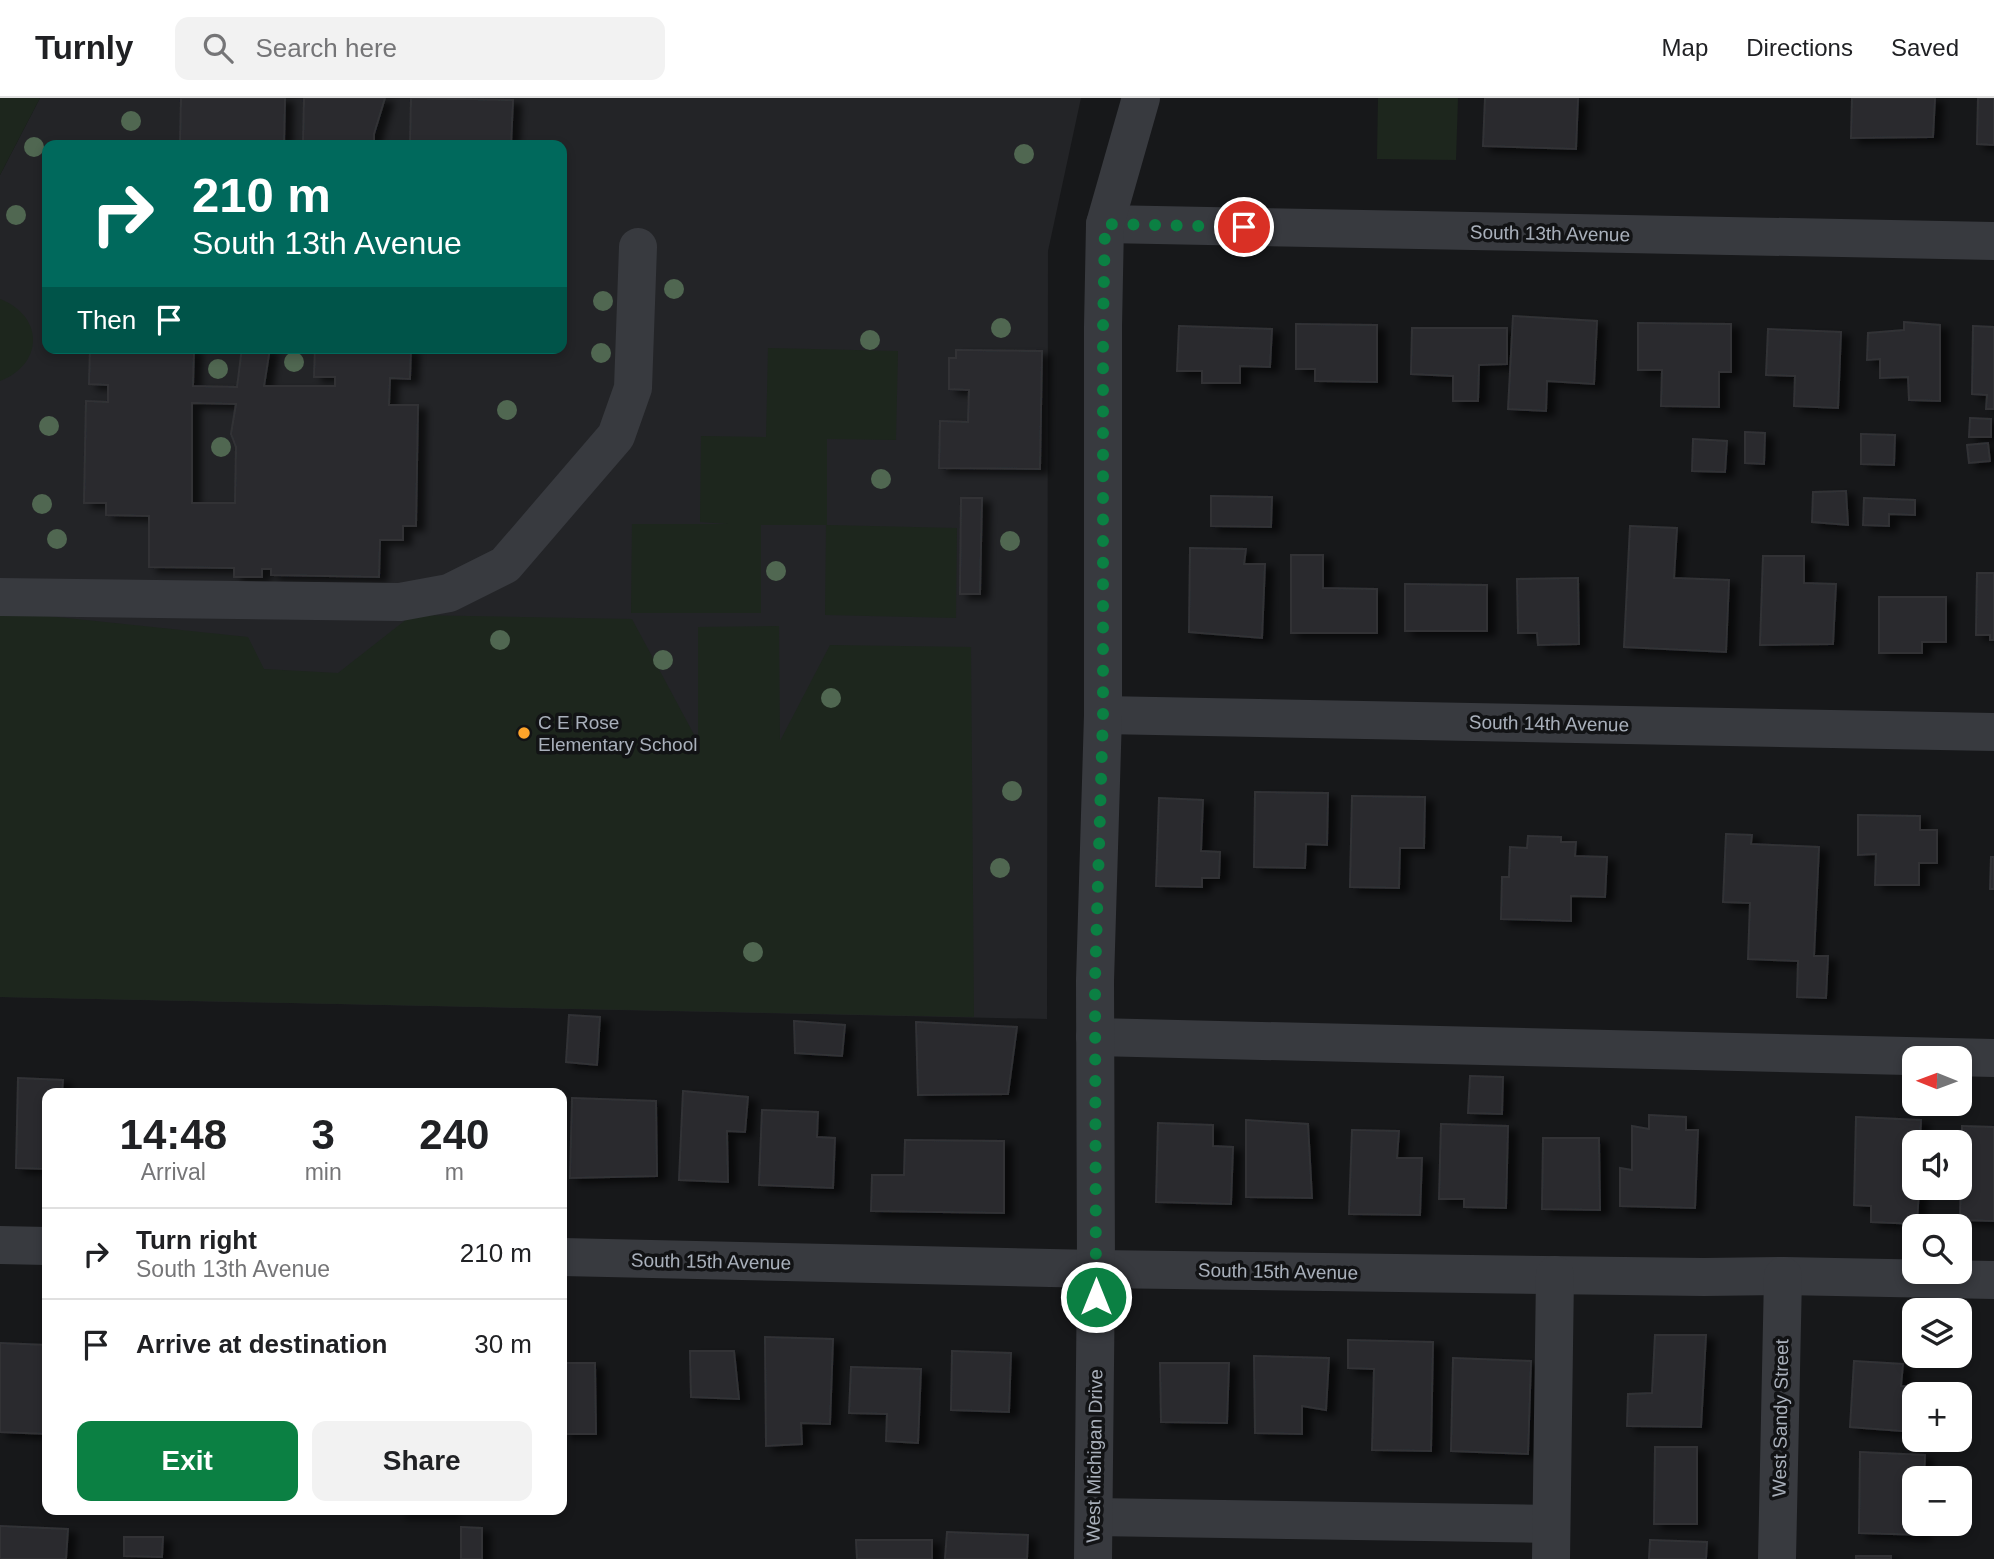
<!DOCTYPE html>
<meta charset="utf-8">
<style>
:root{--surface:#fff;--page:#f2f2f2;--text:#202124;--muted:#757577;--line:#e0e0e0;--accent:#0b8043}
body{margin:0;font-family:Arial,sans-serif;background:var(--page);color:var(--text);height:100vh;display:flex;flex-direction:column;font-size:26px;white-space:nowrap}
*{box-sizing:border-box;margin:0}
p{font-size:23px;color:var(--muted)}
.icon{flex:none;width:38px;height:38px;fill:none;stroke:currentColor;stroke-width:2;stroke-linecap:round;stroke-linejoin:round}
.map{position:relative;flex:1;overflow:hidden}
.details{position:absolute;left:42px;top:990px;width:525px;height:427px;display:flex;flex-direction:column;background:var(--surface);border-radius:14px;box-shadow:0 4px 10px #0003}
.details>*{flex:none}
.banner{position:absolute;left:42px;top:42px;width:525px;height:214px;border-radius:14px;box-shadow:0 4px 10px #0003;background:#00695c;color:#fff;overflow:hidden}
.needle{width:46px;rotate:271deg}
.buttons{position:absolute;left:1902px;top:948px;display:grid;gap:14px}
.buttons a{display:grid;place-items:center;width:70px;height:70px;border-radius:14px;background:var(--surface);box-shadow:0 4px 10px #0003;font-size:35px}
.pin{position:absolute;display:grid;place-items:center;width:60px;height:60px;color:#fff;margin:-30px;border:4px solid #fff;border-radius:50%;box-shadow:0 2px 7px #0007}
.me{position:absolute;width:77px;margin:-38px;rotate:0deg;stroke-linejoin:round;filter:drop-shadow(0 0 5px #0008)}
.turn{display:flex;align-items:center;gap:24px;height:147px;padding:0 35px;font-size:32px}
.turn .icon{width:91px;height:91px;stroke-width:2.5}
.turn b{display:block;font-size:49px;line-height:60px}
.then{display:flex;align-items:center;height:66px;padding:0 35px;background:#0003;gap:14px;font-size:26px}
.eta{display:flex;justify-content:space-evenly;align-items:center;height:119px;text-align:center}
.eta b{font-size:42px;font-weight:700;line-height:49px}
.cta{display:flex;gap:14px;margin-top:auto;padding:14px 35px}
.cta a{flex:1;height:80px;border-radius:14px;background:var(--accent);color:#fff;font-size:28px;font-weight:700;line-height:80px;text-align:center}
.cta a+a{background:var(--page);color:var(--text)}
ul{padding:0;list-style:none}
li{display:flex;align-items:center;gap:21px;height:91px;padding:0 35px;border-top:2px solid var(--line)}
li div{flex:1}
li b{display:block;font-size:26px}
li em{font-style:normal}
header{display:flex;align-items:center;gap:42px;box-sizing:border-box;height:98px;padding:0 35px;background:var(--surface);border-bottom:2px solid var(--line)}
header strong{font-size:33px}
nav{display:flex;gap:38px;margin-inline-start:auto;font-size:24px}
.search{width:490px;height:63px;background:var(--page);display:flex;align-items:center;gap:18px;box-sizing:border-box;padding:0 24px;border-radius:14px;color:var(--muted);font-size:26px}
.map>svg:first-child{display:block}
</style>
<header>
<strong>Turnly</strong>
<div class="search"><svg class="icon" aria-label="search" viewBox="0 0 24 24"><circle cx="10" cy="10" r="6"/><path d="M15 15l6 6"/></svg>Search here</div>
<nav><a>Map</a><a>Directions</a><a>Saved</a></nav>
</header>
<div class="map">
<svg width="1994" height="1461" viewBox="0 0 1994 1461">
<defs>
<filter id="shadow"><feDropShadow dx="8" dy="4.5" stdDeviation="3.5" flood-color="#0009"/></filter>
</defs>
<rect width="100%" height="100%" fill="#17181a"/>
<path fill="#232427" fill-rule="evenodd" d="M40 0H1081L1048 153 1047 921 0 899V77ZM47 47H562V250H47Z"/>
<g fill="#1d261d">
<path d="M0 0H40L0 77Z"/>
<path d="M1378 0H1458L1456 62 1377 61Z"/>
<path d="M0 201C44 218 44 266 0 283Z"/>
<path d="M768 250 898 253 896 342 827 341V427L957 430 956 520 825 517 826 427H761V515H631L632 426H728L700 424 701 338 766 339Z"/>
<path d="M0 513 248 539 264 571 338 575 412 517 632 521 698 644V529L779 528 780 643 830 547 971 549 974 919 0 899Z"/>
</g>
<g fill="#2a2b2e" stroke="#313236" stroke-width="2" fill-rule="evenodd" filter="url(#shadow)">
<path d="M181 0H285L284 47H180Z"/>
<path d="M304 0H385L374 36V47H303Z"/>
<path d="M411 0 513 2 511 47H410Z"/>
<path d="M1485 0H1578L1576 51 1483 48Z"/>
<path d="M1852 0H1935L1933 39 1851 40Z"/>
<path d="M1978 0H1994V47L1977 46Z"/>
<path d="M1513 218 1597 223 1594 286 1547 283 1546 313 1508 311Z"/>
<path d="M1904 224 1940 227V303L1909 302 1908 279 1880 280V261L1867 262 1868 235 1904 232Z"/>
<path d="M1638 225 1731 226V274H1719V309L1661 308 1662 272H1638Z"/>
<path d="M1296 226 1377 227V284L1315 283V271H1296Z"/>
<path d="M1179 228 1272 231 1270 269 1240 268V285H1202V273H1177Z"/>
<path d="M1973 228 1994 229V311H1986L1987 297 1972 296Z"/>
<path d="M1412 230H1507V266L1479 267 1478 303H1453V278L1411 276Z"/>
<path d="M1768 231 1841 234 1838 310 1794 308 1795 278 1766 277Z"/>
<path d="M90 250H194L193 288 237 289 242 250H270L264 288H335V279H314L315 250H411L410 281 390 280 389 307H418L416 428H403V442H380L379 479 271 477V471H262V479H234V470L149 469V418L106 417V405H84L86 303 108 304V287L89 286ZM192 305 236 306 231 336 236 349 235 405H192Z"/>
<path d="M956 252 1042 253 1040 371 939 370 940 323 968 324 969 292 949 291V260H956Z"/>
<path d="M1970 320 1991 321V339H1969Z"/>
<path d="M1745 334 1765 335 1764 366 1745 365Z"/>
<path d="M1861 336 1895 337 1894 367 1861 366Z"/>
<path d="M1693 341 1727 343 1725 374 1692 373Z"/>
<path d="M1988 345 1990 363 1969 365 1967 347Z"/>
<path d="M1846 393 1848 427 1812 424 1813 394Z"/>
<path d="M1211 398 1272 399 1271 429 1211 428Z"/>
<path d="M961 400H982L980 496H960Z"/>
<path d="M1864 400 1915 402V417L1889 416V428L1863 427Z"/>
<path d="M1630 428 1677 430 1674 480 1729 482 1726 554 1624 549Z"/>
<path d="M1190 450 1246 451 1244 466H1265L1262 540 1189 534Z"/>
<path d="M1291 457H1323V490L1377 491V535H1291Z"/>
<path d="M1763 458H1804V485L1836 486 1833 546 1760 547Z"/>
<path d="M1977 475H1994V542H1990V537H1976Z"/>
<path d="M1578 480 1579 546 1538 547 1537 535H1518L1517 481Z"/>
<path d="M1405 486 1487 487V533H1405Z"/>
<path d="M1879 499H1946V544H1922V555H1879Z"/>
<path d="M1255 694 1328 695 1327 747 1306 746 1305 770 1254 769Z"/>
<path d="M1352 698 1425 699 1424 750H1400L1399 790 1350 789Z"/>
<path d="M1159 700 1203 702 1201 753 1220 754 1219 780H1202V789L1156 788Z"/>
<path d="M1858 717 1920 718V732H1937V765H1919V787H1875L1876 756 1858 757Z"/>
<path d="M1726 736 1752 737 1751 746 1819 749 1814 858H1828L1826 900 1797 899 1798 863 1748 861 1750 805 1723 804Z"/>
<path d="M1528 738 1561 739V744H1576L1575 758 1607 759 1605 799 1571 798V823L1501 821 1502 779H1509L1510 749 1527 750Z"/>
<path d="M1991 759H1994V791H1990Z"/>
<path d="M569 917 600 919 597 967 566 964Z"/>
<path d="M794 923 845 927 842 958 795 955Z"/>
<path d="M916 924 1017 929 1008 996 918 997Z"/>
<path d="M1470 978 1503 979 1502 1016 1468 1015Z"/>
<path d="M18 980 63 982 62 996H47V1071L16 1070Z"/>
<path d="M383 993 455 996H382Z"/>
<path d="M683 993 748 999 745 1034 727 1033 728 1084 679 1082Z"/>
<path d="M572 1000 656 1003 657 1078 570 1080Z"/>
<path d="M762 1012 818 1014 817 1039 835 1040 833 1090 759 1087Z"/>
<path d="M1649 1017 1686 1019V1032H1698L1695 1110 1620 1108V1070L1632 1072V1028L1649 1031Z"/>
<path d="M1856 1019 1921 1022 1920 1045H1914V1090H1919L1917 1126 1871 1124V1108L1854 1107Z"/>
<path d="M1246 1022 1308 1026 1312 1100 1246 1099Z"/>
<path d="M1158 1025 1213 1027V1048L1233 1049 1231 1106 1156 1104Z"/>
<path d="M1441 1026 1508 1028 1506 1110 1464 1109V1101H1439Z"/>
<path d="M1962 1028 1994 1029V1123L1960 1122Z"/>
<path d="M1352 1032 1399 1033 1397 1060H1422L1420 1117 1349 1116Z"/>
<path d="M1543 1040H1599L1600 1112 1542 1111Z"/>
<path d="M905 1042 1004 1043V1115L871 1113 872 1077H904Z"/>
<path d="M1655 1237H1706L1701 1329 1627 1328 1628 1296 1652 1295Z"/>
<path d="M765 1239 833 1241 830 1326 801 1325 802 1346 766 1348Z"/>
<path d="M1348 1242 1433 1244 1431 1353 1372 1352 1374 1271 1348 1270Z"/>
<path d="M0 1245 47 1247V1336L0 1334Z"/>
<path d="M690 1253H734L739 1301 691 1299Z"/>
<path d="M952 1253 1011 1255 1009 1314 951 1312Z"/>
<path d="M1254 1258 1329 1260 1326 1312 1302 1308V1336L1255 1335Z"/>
<path d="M1453 1260 1531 1263 1528 1356 1451 1353Z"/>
<path d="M1854 1263 1903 1266 1901 1288 1923 1289V1297H1914V1334L1850 1329Z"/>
<path d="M562 1265H595L596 1336H563Z"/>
<path d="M1160 1265H1229L1227 1325 1161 1324Z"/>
<path d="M851 1269 921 1271 918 1345 886 1343 887 1316 849 1315Z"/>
<path d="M1655 1349H1697V1426H1654Z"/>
<path d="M1860 1354 1925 1357 1924 1381H1914V1426H1923L1922 1437 1859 1435Z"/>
<path d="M398 1412H452L451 1415H398Z"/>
<path d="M0 1428 68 1431 66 1461H0Z"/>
<path d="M461 1429 482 1430V1461H461Z"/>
<path d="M947 1434 1028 1437 1027 1461H945Z"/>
<path d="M124 1439H163L162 1459 124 1458Z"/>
<path d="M856 1442H932V1461H857Z"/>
<path d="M1650 1442 1707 1444 1706 1461H1649Z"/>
<rect x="1856" y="1458" width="35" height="3"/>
</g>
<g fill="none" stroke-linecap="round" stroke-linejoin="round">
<g stroke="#383a3f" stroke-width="38">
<path d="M1105 126 1994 143"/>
<path d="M0 499 400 504 449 495 505 467 616 338 633 290 638 149"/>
<path d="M1103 617 1994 634"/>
<path d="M1095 939 1994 960"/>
<path d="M0 1147 47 1148"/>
<path d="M562 1159 1096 1171 1704 1179 1783 1178 1994 1182"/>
<path d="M1094 1419 1551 1426"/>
<path d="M1093 1461 1096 1171 1095 883 1103 617V229L1105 126 1141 0"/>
<path d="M1551 1461 1555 1177"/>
<path d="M1777 1461 1783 1178"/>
</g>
</g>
<g fill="#506751">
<circle cx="131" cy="23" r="10"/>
<circle cx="34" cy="49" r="10"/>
<circle cx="1024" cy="56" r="10"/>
<circle cx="16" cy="117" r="10"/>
<circle cx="674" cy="191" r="10"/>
<circle cx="603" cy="203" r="10"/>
<circle cx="1001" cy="230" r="10"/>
<circle cx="870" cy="242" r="10"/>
<circle cx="601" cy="255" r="10"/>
<circle cx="294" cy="264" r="10"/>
<circle cx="218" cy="271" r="10"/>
<circle cx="507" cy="312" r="10"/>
<circle cx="49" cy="328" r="10"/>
<circle cx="221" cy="349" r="10"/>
<circle cx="881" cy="381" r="10"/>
<circle cx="42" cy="406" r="10"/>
<circle cx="57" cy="441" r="10"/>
<circle cx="1010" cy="443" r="10"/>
<circle cx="776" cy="473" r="10"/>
<circle cx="500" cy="542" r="10"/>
<circle cx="663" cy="562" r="10"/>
<circle cx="831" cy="600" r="10"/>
<circle cx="1012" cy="693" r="10"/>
<circle cx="1000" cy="770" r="10"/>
<circle cx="753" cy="854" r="10"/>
</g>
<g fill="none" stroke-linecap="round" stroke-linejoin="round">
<path stroke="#0b8043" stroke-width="12" stroke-dasharray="0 21.6" d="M1096 1199 1095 883 1103 617V229L1105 126 1244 129"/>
</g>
<circle fill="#ffa52a" stroke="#121315" stroke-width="2.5" cx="524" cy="635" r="7"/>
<g text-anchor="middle" stroke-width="7" stroke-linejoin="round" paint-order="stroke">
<g font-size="19" fill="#a9b0bb" stroke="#121315">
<text transform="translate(1550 135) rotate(1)" y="7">South 13th Avenue</text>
<text transform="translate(1549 625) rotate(1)" y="7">South 14th Avenue</text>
<text transform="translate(711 1163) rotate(1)" y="7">South 15th Avenue</text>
<text transform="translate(1278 1173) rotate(1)" y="7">South 15th Avenue</text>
<text transform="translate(1780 1320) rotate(-89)" y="7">West Sandy Street</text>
<text transform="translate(1094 1358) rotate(-89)" y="7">West Michigan Drive</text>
</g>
<g font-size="19" fill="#a9b0bb" stroke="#121315" text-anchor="start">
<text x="538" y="631">C E Rose<tspan x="538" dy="22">Elementary School</tspan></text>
</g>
</g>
</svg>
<div class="buttons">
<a><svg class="needle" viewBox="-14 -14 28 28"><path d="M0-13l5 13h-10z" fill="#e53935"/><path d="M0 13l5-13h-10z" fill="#757577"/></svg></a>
<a><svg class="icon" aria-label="sound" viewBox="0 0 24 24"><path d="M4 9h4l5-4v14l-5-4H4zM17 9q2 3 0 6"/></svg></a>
<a><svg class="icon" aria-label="search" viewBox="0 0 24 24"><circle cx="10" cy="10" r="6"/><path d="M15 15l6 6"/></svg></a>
<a><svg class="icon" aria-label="layers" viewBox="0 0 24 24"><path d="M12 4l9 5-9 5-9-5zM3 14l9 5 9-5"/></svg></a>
<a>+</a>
<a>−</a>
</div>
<div class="pin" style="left:1244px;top:129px;background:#d93025"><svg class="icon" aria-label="arrive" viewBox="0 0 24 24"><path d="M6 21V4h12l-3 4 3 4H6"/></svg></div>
<svg class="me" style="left:1096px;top:1199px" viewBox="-20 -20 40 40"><circle r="17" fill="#0b8043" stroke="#fff" stroke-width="3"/><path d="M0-11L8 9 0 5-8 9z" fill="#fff"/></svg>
<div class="banner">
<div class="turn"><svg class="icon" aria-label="right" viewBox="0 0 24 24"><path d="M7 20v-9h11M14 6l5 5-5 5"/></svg><div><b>210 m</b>South 13th Avenue</div></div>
<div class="then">Then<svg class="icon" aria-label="arrive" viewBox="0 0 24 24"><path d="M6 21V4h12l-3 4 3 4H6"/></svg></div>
</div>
<section class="details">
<div class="eta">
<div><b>14:48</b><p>Arrival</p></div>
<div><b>3</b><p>min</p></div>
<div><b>240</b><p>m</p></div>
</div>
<ul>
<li><svg class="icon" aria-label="right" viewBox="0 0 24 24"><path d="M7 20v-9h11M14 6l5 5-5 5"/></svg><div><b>Turn right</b><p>South 13th Avenue</p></div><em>210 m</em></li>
<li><svg class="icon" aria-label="arrive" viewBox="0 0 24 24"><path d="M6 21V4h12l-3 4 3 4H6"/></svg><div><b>Arrive at destination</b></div><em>30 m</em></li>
</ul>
<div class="cta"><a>Exit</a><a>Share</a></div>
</section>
</div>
